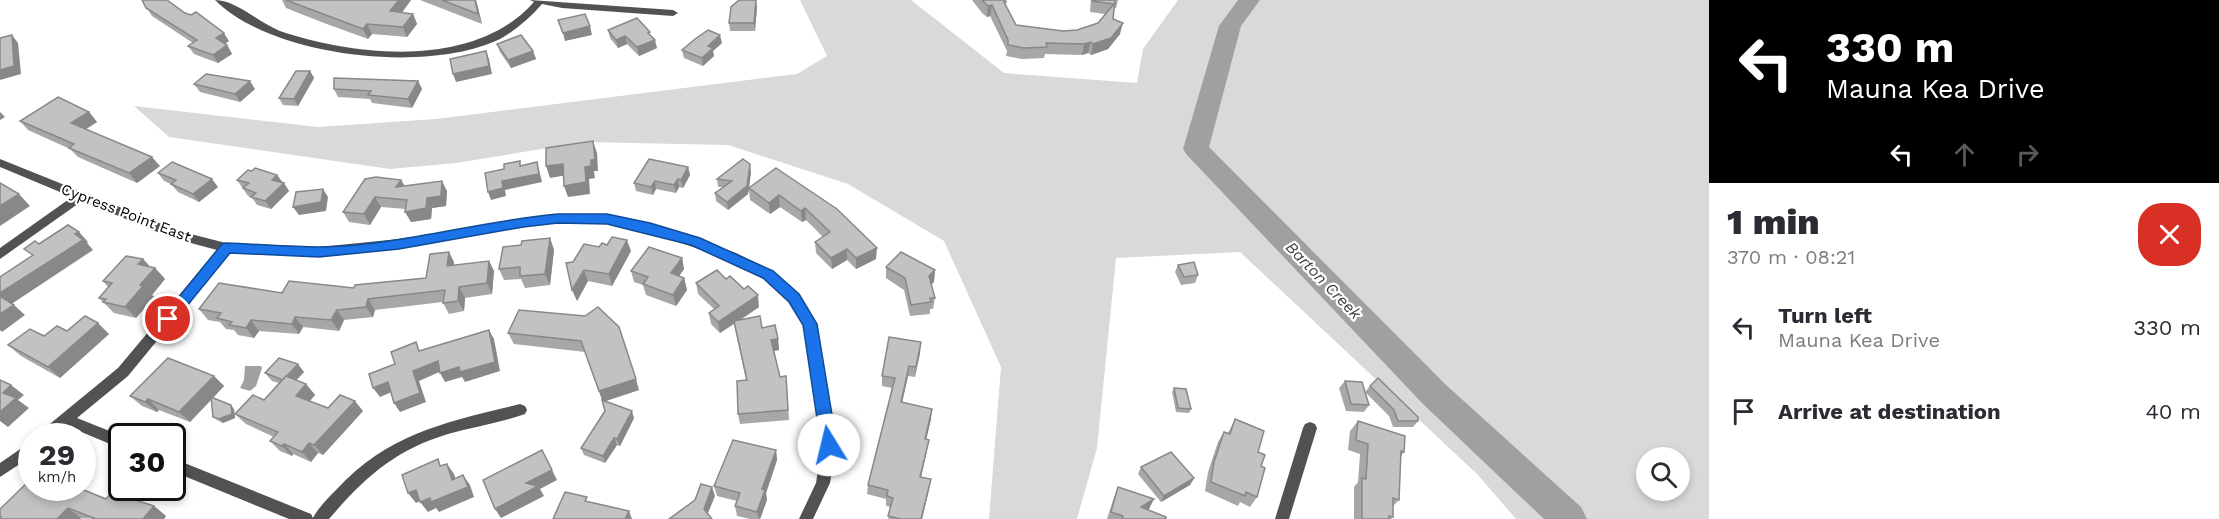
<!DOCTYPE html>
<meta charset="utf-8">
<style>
:root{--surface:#fff;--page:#f7f7f7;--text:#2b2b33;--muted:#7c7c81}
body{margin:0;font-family:"Work Sans",sans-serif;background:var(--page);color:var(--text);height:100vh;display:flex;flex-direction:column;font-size:22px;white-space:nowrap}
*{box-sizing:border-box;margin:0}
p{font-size:20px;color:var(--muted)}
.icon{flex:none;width:33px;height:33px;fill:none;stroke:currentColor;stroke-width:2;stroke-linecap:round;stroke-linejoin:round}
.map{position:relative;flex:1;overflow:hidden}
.panel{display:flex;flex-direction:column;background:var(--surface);width:510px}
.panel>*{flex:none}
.hud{background:#000;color:#fff;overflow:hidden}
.buttons{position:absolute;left:1636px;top:447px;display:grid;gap:12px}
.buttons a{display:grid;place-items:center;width:54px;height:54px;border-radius:50%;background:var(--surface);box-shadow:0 3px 9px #0003;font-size:30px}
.speed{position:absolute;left:18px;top:423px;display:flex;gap:12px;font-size:30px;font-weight:700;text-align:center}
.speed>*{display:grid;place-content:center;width:78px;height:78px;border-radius:50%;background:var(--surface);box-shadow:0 3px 9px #0003;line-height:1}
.speed small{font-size:15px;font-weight:400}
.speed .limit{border:3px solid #111;border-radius:9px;background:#fff;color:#111}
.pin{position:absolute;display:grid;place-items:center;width:51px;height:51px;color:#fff;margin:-26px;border:3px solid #fff;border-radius:50%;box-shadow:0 2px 6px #0007}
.me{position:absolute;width:66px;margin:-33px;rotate:351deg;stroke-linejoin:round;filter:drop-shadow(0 0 4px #0008)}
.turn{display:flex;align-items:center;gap:21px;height:126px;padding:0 18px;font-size:27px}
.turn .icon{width:78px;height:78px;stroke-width:2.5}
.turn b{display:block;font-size:42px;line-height:51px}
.lanes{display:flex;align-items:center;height:57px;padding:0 18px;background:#0003;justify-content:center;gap:30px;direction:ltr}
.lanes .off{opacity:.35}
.round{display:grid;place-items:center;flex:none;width:63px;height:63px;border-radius:24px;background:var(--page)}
.headline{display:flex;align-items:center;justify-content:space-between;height:102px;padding:0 18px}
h1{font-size:36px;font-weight:800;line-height:45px}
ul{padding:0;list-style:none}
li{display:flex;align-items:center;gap:18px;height:84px;padding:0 18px}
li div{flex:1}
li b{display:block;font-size:22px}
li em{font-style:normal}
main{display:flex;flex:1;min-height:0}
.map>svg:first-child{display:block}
</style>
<main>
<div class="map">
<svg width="1709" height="519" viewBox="0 0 1709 519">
<rect width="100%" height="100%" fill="#fff"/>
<path fill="#d9d9d9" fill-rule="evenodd" d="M800 0H911L1004 73 1137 83 1143 49 1178 0H1709V519H1516L1478 475 1240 252 1116 258 1097 448 1077 519H989L1001 367 944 241 848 184 728 145 584 142 456 163 390 169 169 137 134 106 318 127 436 119 797 74 827 56ZM1647 458H1680V490H1647Z"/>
<path fill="#a0a0a0" d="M245 366H261L262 368 256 386 250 391 240 388 244 380Z"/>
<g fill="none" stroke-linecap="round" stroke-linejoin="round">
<path fill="#a0a0a0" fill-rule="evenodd" d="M1238 0H1260L1241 26 1209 147 1445 384 1581 507 1587 519H1544L1423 404 1187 155 1183 149 1219 26Z"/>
<g fill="#525252" fill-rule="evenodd">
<path d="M215 0C236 0 259 23 280 31 357 57 475 69 534 2L530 0 673 10 678 13 673 16 562 8 542 4C530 18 516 30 500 39 428 74 273 58 215 0Z"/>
<path d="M0 159 179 231 226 243 319 247 399 239 558 214 607 215 650 224 736 253 772 271 798 295 816 324 836 445 830 483 813 519H799L816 483 822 445 804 325 790 301 764 277 728 259 649 232 607 223 558 222 399 247 319 257 229 253 128 376 77 418 122 436V449L67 426 55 436H38L40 432 118 368 217 250 172 238 82 201 0 259V248L72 197 0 167Z"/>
<path d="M520 404 525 406 527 410 525 414C500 423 473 427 448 434 395 450 365 477 329 519H289L172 471V458L311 514 313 518C318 508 328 498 336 490 389 432 448 422 520 404Z"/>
<path d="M1310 422 1315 424 1317 428 1289 519H1275L1303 428 1305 424Z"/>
<path d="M32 441V456L0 477V463Z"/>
</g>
</g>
<g fill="#a7a7a7">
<path d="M142 0 185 13 229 41 225 44 227 45 232 54 218 63 194 54 188 46 193 43 152 16Z"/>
<path d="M282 0H411L402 13 413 14 417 24 407 37 372 34 368 39 324 23 286 8Z"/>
<path d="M420 0H476L482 24Z"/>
<path d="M972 0H1005L1006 5 1016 25 1063 31 1077 30 1098 23 1105 14 1090 12 1091 0H1118L1116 8H1114L1113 19 1120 34 1108 49 1091 55 1088 53 1082 55 1045 54 1044 58 1022 59 1006 56 1007 51 990 16 987 17 982 13Z"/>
<path d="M757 7 755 31H730L729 23Z"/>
<path d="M608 30 651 36 657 48 639 56 627 44 618 48 610 38Z"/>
<path d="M722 43 713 51 714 56 703 66 684 58 682 50Z"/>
<path d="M497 44 533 51 536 59 511 68 500 52Z"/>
<path d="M310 71 314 78 298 106 283 105 279 98Z"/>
<path d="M418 81 422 89 412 108 372 103 370 99 338 97 334 89Z"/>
<path d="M194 84 255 89 240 102 200 92Z"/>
<path d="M89 112 97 122 86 129 160 166 137 183 78 157 70 149 28 130 20 121Z"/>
<path d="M688 167 690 175 683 188 679 187 676 193 656 189 653 195 636 191 634 183Z"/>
<path d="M776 168 876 259 856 269 847 260 832 269 816 253 815 242 823 237 806 220 802 222 780 207 770 214 750 200 749 190 748 194 728 210 716 201 715 193 723 187H718L717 179 751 172 749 188Z"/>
<path d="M252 171 277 175 289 191 271 209 257 205 252 198 248 196 237 180Z"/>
<path d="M158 173 218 187 199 202 178 192 171 184 164 181Z"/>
<path d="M401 180 405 186 447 191 446 206 432 208 431 219 411 222 406 209 381 207 370 225 349 222 343 212Z"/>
<path d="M550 238 554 250 550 285 525 288 521 279 504 280 499 269 521 245Z"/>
<path d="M599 247 631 251 612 286 588 281 577 301 573 262Z"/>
<path d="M682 258 684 269 679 276 684 278 687 290 676 306 646 295 643 285 634 282 631 271Z"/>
<path d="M143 259 150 267 155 268 165 279 152 295 154 297 136 318 114 313 99 298 108 287 103 281Z"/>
<path d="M489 261 494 271 492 294 465 298 464 311 449 314 443 303V302L375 310 373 317 344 320 339 331 303 327 299 334 259 331 254 338 238 335 234 330 226 329 220 322 208 320 199 309 282 293 354 288 426 278 454 262V266Z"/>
<path d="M1178 265 1198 275 1195 283 1181 285 1175 272Z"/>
<path d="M886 267 935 270 934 282 931 284 935 298 933 309H930V314L910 316 904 290 886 278Z"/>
<path d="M726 279 759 307 739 321 762 328 778 339 779 350 774 351 780 377 787 387 789 420 740 424 738 414 746 380 734 324 720 333 711 324 709 313 714 309 698 294 696 283Z"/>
<path d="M585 316 639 390 605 401 634 418 620 446 617 445 605 463 584 455 581 448 605 411 602 400 585 352 514 344 508 333Z"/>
<path d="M67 331 109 334 60 378 21 356 8 345Z"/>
<path d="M920 353 915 377 908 376 902 402 931 419 926 440 927 450 921 477 929 489 922 519H888L891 507 886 506V499L867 494 868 485 892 388 882 386V376Z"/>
<path d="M304 372 296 380 306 384 315 395 310 401 328 408 363 411 323 455 318 453 311 462 293 454 292 456 280 451 270 441 274 437 246 424 235 414 264 400 279 383 272 381 265 373Z"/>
<path d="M214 376 224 386 213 398 234 409 235 418 223 423 217 420 213 417 211 400 190 422 159 410 157 412 142 406 130 396Z"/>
<path d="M1345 381 1369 405 1364 412 1346 411 1339 388Z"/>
<path d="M1370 386 1418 421 1413 427H1393L1389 416 1365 392Z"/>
<path d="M1174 388 1191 409 1189 413 1176 412 1172 392Z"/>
<path d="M1235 419 1258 452 1261 466 1257 497 1250 507 1240 502 1238 506 1205 491 1208 472 1218 442 1224 432 1228 433Z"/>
<path d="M1358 421 1404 452 1401 456 1399 500 1393 506V517L1391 519H1354V487L1358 482 1360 454 1348 450 1350 431Z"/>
<path d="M776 450 777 460 766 493 767 500 760 519H750L737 516 735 506 737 501 717 496 714 486Z"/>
<path d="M1141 467 1194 478 1190 485 1161 502 1138 474Z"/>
<path d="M1118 487 1149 509 1148 510 1166 519H1107L1114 497Z"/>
<path d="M106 499 154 506 166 516 164 519 0 518V509Z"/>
</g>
<g fill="#888">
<path d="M399 0H411L395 21 390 11Z"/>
<path d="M473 0H476L482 24 478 14Z"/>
<path d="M756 0 757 7 755 31 754 23Z"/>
<path d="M992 5 990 16 987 17 988 6Z"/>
<path d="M413 14 417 24 407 37 403 27Z"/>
<path d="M1123 23 1120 34 1108 49 1091 55 1093 44Z"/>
<path d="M367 24 372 34 368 39 363 29Z"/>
<path d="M590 26 592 35 565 41 563 33Z"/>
<path d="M224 33 229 41 221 46 216 38Z"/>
<path d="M12 35 18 43 21 74 0 80V70Z"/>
<path d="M720 35 722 43 713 51 714 56 703 66 702 58 708 46Z"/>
<path d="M625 36 627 44 618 48 616 40Z"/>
<path d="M655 40 657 48 639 56 637 47Z"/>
<path d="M1091 42 1088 53 1082 55 1084 44Z"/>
<path d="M227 45 232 54 218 63 213 55Z"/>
<path d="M486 51 489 59 492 74 456 82 453 74Z"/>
<path d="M533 51 536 59 511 68 508 60Z"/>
<path d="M310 71 314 78 298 106 294 99Z"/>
<path d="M250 81 255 89 240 102 235 94Z"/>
<path d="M418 81 422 89 412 108 408 99Z"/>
<path d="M0 112 5 117 0 120Z"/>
<path d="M89 112 97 122 80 133 71 123Z"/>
<path d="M593 141 597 153 598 171H594L595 178 589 179 590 194 568 197 564 186 585 167Z"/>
<path d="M152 157 160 166 137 183 129 173Z"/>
<path d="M537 162 542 182 505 190 506 196 491 200 488 192 502 181Z"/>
<path d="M563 164 567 175 550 178 546 166Z"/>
<path d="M750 164 751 172 748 194 728 210 727 202Z"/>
<path d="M688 167 690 175 683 188 681 180Z"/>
<path d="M277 175 283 183 272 180Z"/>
<path d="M212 179 218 187 199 202 193 194Z"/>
<path d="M678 179 679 187 676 193 674 185Z"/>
<path d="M401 180 407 190 396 187Z"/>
<path d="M442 181 447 191 446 206 432 208 431 219 411 222 405 212 427 198Z"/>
<path d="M655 181 656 189 653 195 651 187Z"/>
<path d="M284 183 289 191 271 209 265 201Z"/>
<path d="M323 189 328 197 326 211 299 215 293 207Z"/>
<path d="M19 194 30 206 0 226V206Z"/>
<path d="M779 195 780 207 770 214 769 203Z"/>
<path d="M375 197 381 207 370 225 364 214Z"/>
<path d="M805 208 806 220 802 222 801 211Z"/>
<path d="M79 232 88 242 87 243 93 250 10 305 0 296V293Z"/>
<path d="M550 238 554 250 550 285 545 274Z"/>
<path d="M627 240 631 251 612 286 609 274Z"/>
<path d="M877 248 876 259 856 269V258Z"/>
<path d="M847 249V260L832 269 831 258Z"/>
<path d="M449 252 454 262 452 277 447 266Z"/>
<path d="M682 258 684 269 673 285 671 273Z"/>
<path d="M143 259 153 270 155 268 165 279 152 295 154 297 136 318 125 307 140 285 138 264Z"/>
<path d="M489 261 494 271 492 294 487 283Z"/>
<path d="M584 270 588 281 577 301 572 290Z"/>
<path d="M935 270 934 282 928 288 929 276Z"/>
<path d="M684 278 687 290 676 306 673 295Z"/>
<path d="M459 287 465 298 464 311 458 301Z"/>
<path d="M758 295 759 307 720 333 718 322Z"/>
<path d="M368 299 375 310 373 317 366 307Z"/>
<path d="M14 305 25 315 2 332 0 330V314Z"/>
<path d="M337 310 344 320 339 331 331 320Z"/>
<path d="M295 317 303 327 299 334 292 324Z"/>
<path d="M251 320 259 331 254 338 246 328Z"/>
<path d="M98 323 109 334 60 378 48 367Z"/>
<path d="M489 330 494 339 500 371 465 382 462 377 445 382 440 373Z"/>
<path d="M778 339 779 350 773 351 771 340Z"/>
<path d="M921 342 920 353 915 377 916 367Z"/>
<path d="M438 361 444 370 419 381 426 402 400 412 394 403 413 371Z"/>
<path d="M298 364 304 372 290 387 284 380Z"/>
<path d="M909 366 908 376 900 412 901 402Z"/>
<path d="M214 376 224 386 190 422 179 412Z"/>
<path d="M636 379 639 390 603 402 599 391Z"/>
<path d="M388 382 394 391 380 397 373 388Z"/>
<path d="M306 384 315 395 305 406 296 396Z"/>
<path d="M11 385 24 395 18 400 29 408 8 427 0 421V412L3 393Z"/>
<path d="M148 399 159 410 157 412 145 402Z"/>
<path d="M355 401 363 411 323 455 314 445Z"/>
<path d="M231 405 234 409 235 418 223 423 219 419Z"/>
<path d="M932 409 931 419 924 449 925 439Z"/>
<path d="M632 411 634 418 620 446 617 439Z"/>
<path d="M614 438 617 445 605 463 603 456Z"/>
<path d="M929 440 927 450 919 486 920 477Z"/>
<path d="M309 443 318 453 311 462 302 452Z"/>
<path d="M284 444 293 454 292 456 282 446Z"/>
<path d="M542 450 557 480 540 489 544 496 501 518 495 509 526 483Z"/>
<path d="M776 450 777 460 766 493 767 500 760 519H759L757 512 762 489Z"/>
<path d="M447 464 454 474 459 490 452 480Z"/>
<path d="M463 475 470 485 474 497 439 512 436 508 428 512 420 502Z"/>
<path d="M1194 478 1190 485 1161 502 1164 496Z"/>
<path d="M931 479 929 489 922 519H921Z"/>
<path d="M712 487 715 496 706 518 704 509Z"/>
<path d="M416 490 424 499 416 503 408 493Z"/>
<path d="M1154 499 1149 509 1136 516 1141 507Z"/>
<path d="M154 506 166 516 164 519H143Z"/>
<path d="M68 508 81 518 80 519H57Z"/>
<path d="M629 511 632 519H625Z"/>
</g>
<g fill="#c2c2c2" stroke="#888" stroke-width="1.5">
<path d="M142 0H167L185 13 191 15 196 12 224 33 216 38 227 45 213 55 188 46 197 40 146 8Z"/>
<path d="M286 0H399L390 11 413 14 403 27 367 24 363 29Z"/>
<path d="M442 0H475L478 14Z"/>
<path d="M739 0H756L754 23H729L731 7Z"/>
<path d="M982 0H1005L1006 2H1004L1016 25 1063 31 1077 30 1098 23 1114 4 1092 1V0H1115L1113 19 1123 23 1111 38 1093 44 1091 42 1084 44 1046 43 1047 47 1024 48 1008 45V40L992 5 988 6Z"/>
<path d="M585 14 590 26 563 33 558 20Z"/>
<path d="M637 18 650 32 648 33 655 40 637 47 625 36 616 40 608 30Z"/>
<path d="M708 30 720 35 708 46 713 48 702 58 682 50 695 39Z"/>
<path d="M12 35 14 66 0 70V38Z"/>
<path d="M521 35 533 51 508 60 497 44Z"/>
<path d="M486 51 489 66 453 74 450 59Z"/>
<path d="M296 71H310L294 99 279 98Z"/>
<path d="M206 74 250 81 235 94 194 84Z"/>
<path d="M334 78 418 81 408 99 368 95 371 91 334 89Z"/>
<path d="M58 97 89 112 71 123 152 157 129 173 69 148 74 144 20 121Z"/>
<path d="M593 141 595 159 591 160V166L585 167 586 182 564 186 563 164 546 166V148Z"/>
<path d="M649 159 688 167 681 180 678 179 674 185 655 181 651 187 634 183Z"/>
<path d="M743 159 750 164 747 186 727 202 715 193 732 181 717 179Z"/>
<path d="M520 161V166L537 162 539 174 502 181 503 188 488 192 485 173 504 169V164Z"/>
<path d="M172 162 212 179 193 194 171 184 176 180 158 173Z"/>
<path d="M255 168 277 175 272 180 284 183 265 201 251 197 256 193 243 188 249 183 237 180 248 170 252 171Z"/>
<path d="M776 168 837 209 877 248 856 258 847 249 831 258 815 242 830 232 805 208 801 211 779 195 769 203 749 188Z"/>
<path d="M376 177 401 180 396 187 442 181 441 196 427 198 426 208 405 212 407 200 375 197 364 214 343 212 365 179Z"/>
<path d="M0 183 19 194 0 206Z"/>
<path d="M323 189 321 202 293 207 296 192Z"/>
<path d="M68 225 79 232 75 234 83 240 0 293V277L33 255 24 249 35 241 39 244Z"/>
<path d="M612 237 627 240 609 274 584 270 572 290 566 263 573 262 584 244 599 247 602 243 607 245Z"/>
<path d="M550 238 545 274 520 276V267L499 269 503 247 521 245 522 241Z"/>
<path d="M649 247 682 258 671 273 684 278 673 295 643 284 648 277 631 271Z"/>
<path d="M449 252 447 266 489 261 487 283 459 287 458 301 443 303 445 290 368 299 366 307 337 310 331 320 295 317 292 324 251 320 246 328 229 325 232 322 217 318 221 313 199 309 219 283 282 293 289 281 354 288 355 285 426 278 430 254Z"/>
<path d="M901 252 935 270 929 276 935 298H930L931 302 911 305 905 278 886 267Z"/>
<path d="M126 256 143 259 138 264 155 268 140 285 143 286 125 307 103 302 106 299 99 298 112 283 103 281Z"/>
<path d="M1194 262 1198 275 1184 277 1178 265Z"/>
<path d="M717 270 726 279 730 276 744 289 748 286 758 295 718 322 709 313 719 306 696 283Z"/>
<path d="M0 296 14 305 0 314Z"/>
<path d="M598 307 619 327 636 379 599 391 581 341 508 333 519 310 585 316Z"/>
<path d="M85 316 98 323 48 367 8 345 30 329 44 336 57 326 67 331Z"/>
<path d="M760 316 762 328 775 325 778 339 771 340 780 377 786 376 788 410 738 414 737 381 747 380 734 321Z"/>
<path d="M489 330 495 362 460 372 459 367 440 373 438 361 413 371 420 393 394 403 388 382 373 388 369 374 395 364 391 352 416 342 419 351Z"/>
<path d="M889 337 921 342 916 367 909 366 901 402 932 409 925 439 929 440 920 477 931 479 921 519H901L888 516 893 498 887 496 888 490 868 485 895 378 882 376Z"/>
<path d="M168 358 214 376 179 412 148 399 145 402 130 396Z"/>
<path d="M279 358 298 364 283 380 265 373Z"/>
<path d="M286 376 306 384 296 396 328 408 340 395 355 401 314 445 309 443 302 452 284 444 282 446 270 441 278 432 235 414 253 395 264 400Z"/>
<path d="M1378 378 1418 417V421H1398L1394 410 1370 386Z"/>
<path d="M0 380 11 385 3 393 16 398 0 412Z"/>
<path d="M1345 381 1362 382 1369 405 1351 404Z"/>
<path d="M1174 388 1186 389 1191 409 1178 408Z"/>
<path d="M211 397 231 405 232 414 219 419 213 417Z"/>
<path d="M602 400 632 411 617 439 614 438 603 456 581 448 605 411Z"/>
<path d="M1235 419 1264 431 1258 452 1265 455 1261 466 1265 468 1257 497 1246 492 1245 496 1211 482 1214 462 1224 432 1230 434Z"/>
<path d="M1358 421 1405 436 1404 452 1401 451 1399 500 1393 498V517L1389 516V519H1362V478L1366 479 1368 444 1356 440Z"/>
<path d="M733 440 776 450 762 489 765 490 757 512 735 506 740 493 714 486Z"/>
<path d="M542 450 552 470 526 483 538 486 495 509 483 480Z"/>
<path d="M1171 452 1194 478 1164 496 1141 467Z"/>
<path d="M438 459 440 466 447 464 452 480 463 475 468 487 431 502 430 498 420 502 416 490 408 493 402 475Z"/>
<path d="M32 478V488H79L106 499 112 492 154 506 143 519H92L94 518 68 508 57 519H0L1 517H0V509Z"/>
<path d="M701 484 712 487 704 509 712 519H669L695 500Z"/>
<path d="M1118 487 1154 499 1141 507 1166 517V519H1122L1123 516 1111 512Z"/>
<path d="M565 492 587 497 585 501 629 511 625 519H553Z"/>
</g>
<path fill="#1a73e8" stroke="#114b97" stroke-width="1.5" d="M558 214H607L650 223 700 238 773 271 799 294 817 324 837 445 835 450 829 452 824 450 821 445 803 325 789 302 763 278 691 245 607 224 558 223 523 227 399 249 319 257 230 253 173 323H163L161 319 222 244 226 243C257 244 288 247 318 247 399 246 478 221 558 214Z"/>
<g text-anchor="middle" stroke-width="4.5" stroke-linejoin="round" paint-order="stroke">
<g font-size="15" fill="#000" stroke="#fff">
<text transform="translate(126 213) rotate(21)" y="5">Cypress Point East</text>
</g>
<g font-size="16" font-style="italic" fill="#414141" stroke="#fff">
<text transform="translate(1324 280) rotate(46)" y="6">Barton Creek</text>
</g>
</g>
</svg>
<div class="buttons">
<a><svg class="icon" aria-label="search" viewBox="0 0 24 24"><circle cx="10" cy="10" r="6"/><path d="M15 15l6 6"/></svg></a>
</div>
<div class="speed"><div>29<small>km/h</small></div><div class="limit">30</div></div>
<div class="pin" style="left:168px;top:319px;background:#d93025"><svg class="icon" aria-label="arrive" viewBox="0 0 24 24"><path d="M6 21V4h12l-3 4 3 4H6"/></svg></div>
<svg class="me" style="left:829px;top:445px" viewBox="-20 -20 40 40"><circle r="19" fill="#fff"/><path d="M0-13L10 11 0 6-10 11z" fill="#1a73e8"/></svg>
</div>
<section class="panel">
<div class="hud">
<div class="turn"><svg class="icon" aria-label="left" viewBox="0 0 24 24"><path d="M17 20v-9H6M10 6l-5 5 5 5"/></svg><div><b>330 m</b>Mauna Kea Drive</div></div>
<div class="lanes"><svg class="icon" aria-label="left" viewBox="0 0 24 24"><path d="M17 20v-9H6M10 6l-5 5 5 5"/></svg><svg class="icon off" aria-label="ahead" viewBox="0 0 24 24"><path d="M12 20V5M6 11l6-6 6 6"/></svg><svg class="icon off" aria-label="right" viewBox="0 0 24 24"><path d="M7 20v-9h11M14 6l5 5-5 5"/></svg></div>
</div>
<div class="headline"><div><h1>1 min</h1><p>370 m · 08:21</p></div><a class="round" style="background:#d93025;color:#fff"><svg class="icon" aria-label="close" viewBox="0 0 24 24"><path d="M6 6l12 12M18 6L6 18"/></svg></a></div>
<ul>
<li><svg class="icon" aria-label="left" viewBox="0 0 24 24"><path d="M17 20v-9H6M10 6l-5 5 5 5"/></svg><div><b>Turn left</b><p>Mauna Kea Drive</p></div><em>330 m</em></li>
<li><svg class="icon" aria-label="arrive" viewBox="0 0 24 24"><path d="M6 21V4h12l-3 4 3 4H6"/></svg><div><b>Arrive at destination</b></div><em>40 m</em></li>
</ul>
</section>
</main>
